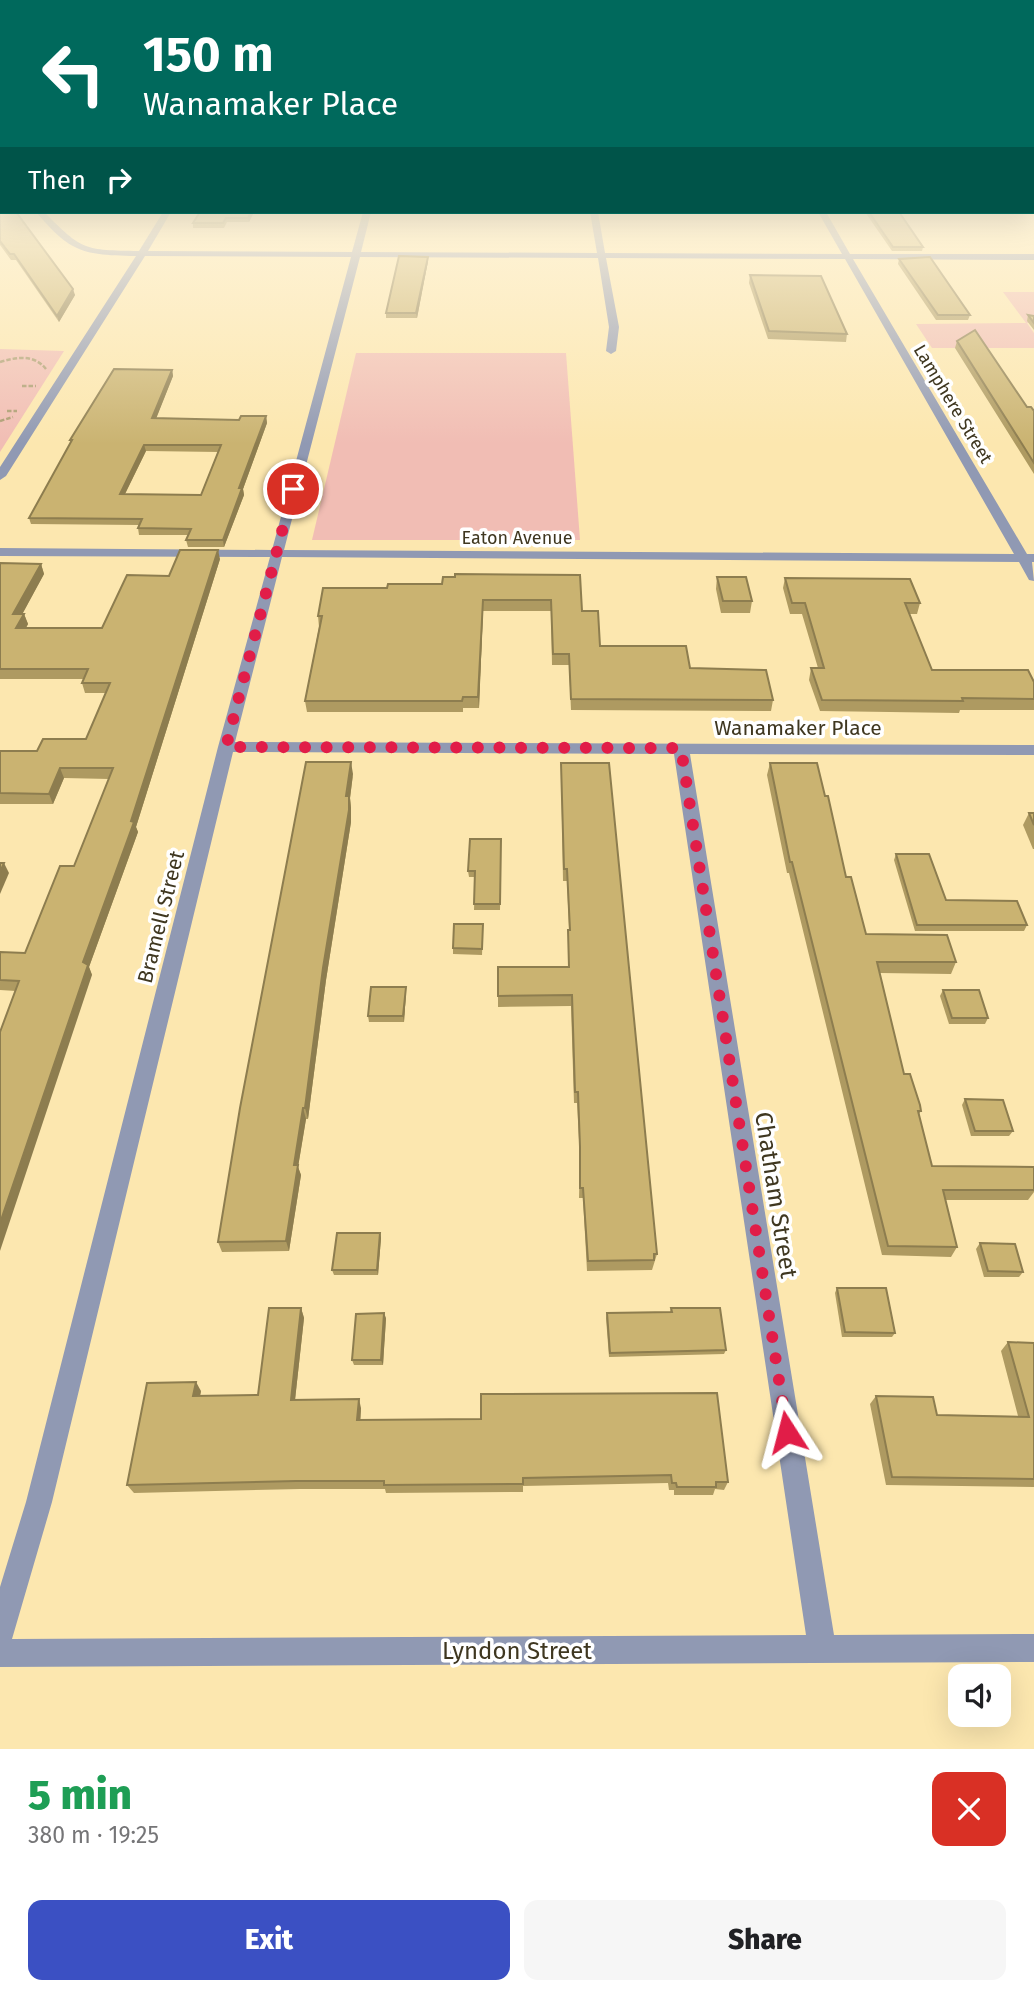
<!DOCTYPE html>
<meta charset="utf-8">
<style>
:root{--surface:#fff;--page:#f6f6f6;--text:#202124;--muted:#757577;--accent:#3b50c3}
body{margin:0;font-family:"Fira Sans",sans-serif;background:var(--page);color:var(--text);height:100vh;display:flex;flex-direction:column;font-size:26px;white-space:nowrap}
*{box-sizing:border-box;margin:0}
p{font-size:23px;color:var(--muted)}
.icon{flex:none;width:38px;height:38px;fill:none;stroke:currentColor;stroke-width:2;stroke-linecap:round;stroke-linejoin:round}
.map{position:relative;height:1749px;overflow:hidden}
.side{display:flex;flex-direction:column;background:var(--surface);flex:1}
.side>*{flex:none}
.top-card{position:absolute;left:0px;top:0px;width:1034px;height:214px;box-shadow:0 7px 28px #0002;background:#00695c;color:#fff;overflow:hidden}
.controls{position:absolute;left:948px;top:1664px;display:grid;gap:14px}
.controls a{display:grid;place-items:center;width:63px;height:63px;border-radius:14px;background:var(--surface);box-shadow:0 7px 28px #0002;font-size:35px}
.pin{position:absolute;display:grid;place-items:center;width:60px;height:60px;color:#fff;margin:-30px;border:4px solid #fff;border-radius:50%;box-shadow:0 2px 7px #0007}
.me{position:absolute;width:77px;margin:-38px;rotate:351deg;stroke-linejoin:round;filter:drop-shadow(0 0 5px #0008)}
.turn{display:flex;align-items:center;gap:24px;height:147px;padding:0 28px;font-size:32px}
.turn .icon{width:91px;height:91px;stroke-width:2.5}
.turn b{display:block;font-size:49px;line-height:60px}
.then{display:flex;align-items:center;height:66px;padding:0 28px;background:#0003;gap:14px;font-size:26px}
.round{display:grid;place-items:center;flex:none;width:74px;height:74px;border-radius:14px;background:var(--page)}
.summary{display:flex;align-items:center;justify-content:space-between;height:119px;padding:0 28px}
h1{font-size:42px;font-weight:800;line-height:52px;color:#1e9e55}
.primary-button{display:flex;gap:14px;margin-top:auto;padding:14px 28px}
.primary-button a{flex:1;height:80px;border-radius:14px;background:var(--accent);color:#fff;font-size:28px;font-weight:800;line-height:80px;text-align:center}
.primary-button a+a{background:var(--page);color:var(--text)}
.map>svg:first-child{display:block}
</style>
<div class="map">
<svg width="1034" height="1749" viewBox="0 0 1034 1749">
<rect width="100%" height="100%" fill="#fce7af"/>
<g fill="#f1bdb4">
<path d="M1003 292H1034V323H1027L1034 333V348H932L916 324 1026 323Z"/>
<path d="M0 349 64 351 0 452Z"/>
<path d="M356 353H566L580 540H312Z"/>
</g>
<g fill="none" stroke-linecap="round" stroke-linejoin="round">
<g stroke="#ab9c72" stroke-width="2.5" stroke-dasharray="4.5 2" stroke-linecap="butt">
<path d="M0 362C17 357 34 354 46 369"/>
<path d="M22 386H36"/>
<path d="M7 411H17"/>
<path d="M0 421 13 417"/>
</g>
<g fill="#9099b3" fill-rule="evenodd">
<rect x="1032" y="204" width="2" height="5"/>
<path d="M36 212H44C83 251 84 250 139 251L163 212H171L148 251 352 252 363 212H371L361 252 597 253 590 212H598L605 253 842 254 818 212H826L850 254H1034V260L853 259 1027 554H1034V562H1032L1034 581 1029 580 1019 562 282 557 235 742 1034 745V755L690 754 834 1635 1034 1634V1662L0 1667V1587L26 1502 218 747 270 557 0 556V548L272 550 351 257 145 256 6 476 0 480V467L136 256C83 255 71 253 36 212ZM360 257 598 258 609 327 606 351 611 354 616 351 619 327 606 258 845 259 1014 554 284 550ZM233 752 674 754 806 1635 12 1639 52 1502Z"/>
</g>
</g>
<g fill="#ae9a61" fill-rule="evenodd">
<path d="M0 201 75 295 59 322 16 260H11L0 245Z"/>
<path d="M254 212 249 222H227L224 228H193V223Z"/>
<rect x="492" y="212" width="69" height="2"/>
<path d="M865 212H899L923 247 922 251H892Z"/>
<path d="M428 257V261L417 318H386V313Z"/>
<path d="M899 259 970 315 968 320H936L898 264Z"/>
<path d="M750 275 847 334 846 342 768 339 749 283Z"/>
<path d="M1028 315 1034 316V330L1027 321Z"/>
<path d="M957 341 1027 407 1034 411V474L955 348Z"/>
<path d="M172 370 173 376 156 418 239 420 266 416 267 423 243 489 244 495 224 547H188L186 540 188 535H139L138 528 139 525 31 524 29 518 71 443 70 440ZM146 451 219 452 201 495 125 494Z"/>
<path d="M220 559 136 827 138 832 89 967 92 975 16 991 0 990V952L25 953 74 866 109 779 64 778 53 804H0V751H37L86 739 106 693H85L82 683 83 679H0V563L41 564 44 574 22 614H24L28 624 26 628H102L169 576Z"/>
<path d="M580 575 582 611 600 646 690 668 773 700 771 711 571 710 569 665H552L551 611H483L479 708H463V712H307L305 701 319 627 318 616 387 588 442 584Z"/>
<path d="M717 577 752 601 750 613H721L716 589Z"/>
<path d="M785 578 920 603 917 614H909L932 670 1034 699V710H960L959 713 820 711 809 680 811 668H818L802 614H790L783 588Z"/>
<path d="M561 763 657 1254 652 1270 587 1271 583 1198H579L580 1158 577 1103H574L571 1006 498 1007V996L568 967V930H569L567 881H563Z"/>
<path d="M770 763 846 877 866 934 956 962 951 974 880 973 904 1074 921 1111 919 1114 932 1166 1034 1167V1192L1028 1200H945L957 1247 951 1257 882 1255 789 873H787L767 775Z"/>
<path d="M353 774 350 798 351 808V822L326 980 308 1119H306L298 1167 301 1175 289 1251 222 1252 218 1242Z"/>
<path d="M1029 813H1034V849H1033L1023 825Z"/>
<path d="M501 839 500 910H474L475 877H469L468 871Z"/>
<path d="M896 854 946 900 1027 925 1024 931H915L894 860Z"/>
<path d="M483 924 482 955 453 954V948Z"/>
<path d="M406 987V993L404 1022H369L368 1016Z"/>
<path d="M943 990 988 1018 985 1024H949L940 996Z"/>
<path d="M965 1099 1013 1131 1009 1136H971L962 1105Z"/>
<path d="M380 1233 381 1238 378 1275H334L332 1270Z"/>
<path d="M980 1243 1023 1272 1019 1277H984L976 1249Z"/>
<path d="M837 1288 895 1333 892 1337H842L835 1293Z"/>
<path d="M301 1308 304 1318 295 1400 361 1408 360 1420 728 1482 724 1490 715 1489 713 1495H674V1490H669L668 1483 523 1486V1492L386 1493 385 1489H300L134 1493 127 1485 201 1391 200 1396 258 1395Z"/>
<path d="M671 1308 726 1350 724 1354 609 1357 606 1318 607 1313 670 1312Z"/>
<path d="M386 1318 383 1365H354L352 1360Z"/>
<path d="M1008 1342 1034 1343V1487L886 1485 870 1404 876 1396 937 1415 1018 1416 1001 1351Z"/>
</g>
<g fill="#8d7d4f">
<path d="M251 212H254L249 222 248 218Z"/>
<path d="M428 257V261L417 318 416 313Z"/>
<path d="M73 289 75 295 59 322 57 316Z"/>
<path d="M172 370 173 376 154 424 152 418Z"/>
<path d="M266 416 267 423 243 489 244 495 224 547 223 540 239 488Z"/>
<path d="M144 445 146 451 122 500 120 494Z"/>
<path d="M218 550 220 559 136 827 138 832 89 967 92 975 0 1251V1223L83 962 131 821Z"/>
<path d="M41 564 44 574 17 624 13 614Z"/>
<path d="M483 600V611L479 708 478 697Z"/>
<path d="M24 614 28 624 20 638 16 628Z"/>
<path d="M351 762 353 774 350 798 351 808V822L326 980 308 1119 305 1108Z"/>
<path d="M60 768 64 778 53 804 49 794Z"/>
<path d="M4 863 9 873 0 894V872Z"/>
<path d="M406 987V993L404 1022 403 1016Z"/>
<path d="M303 1108 306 1119 298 1167 301 1175 289 1251 286 1241 294 1165Z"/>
<path d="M380 1233 381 1238 378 1275 377 1270Z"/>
<path d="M301 1308 304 1318 294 1409 291 1400Z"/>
<path d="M384 1313 386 1318 383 1365 381 1360Z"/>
<path d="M196 1382 201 1391 198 1405 193 1396Z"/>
<path d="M359 1399 361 1408 360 1428 357 1420Z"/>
</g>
<g fill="#cab371" stroke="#8d7d4f" stroke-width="2" fill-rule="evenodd">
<path d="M0 201 2 202V212H16L73 289 57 316 14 254H10L0 241Z"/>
<path d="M200 212H251L248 218H226L223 223H193Z"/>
<path d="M869 212H899L923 247H893Z"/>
<path d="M399 256 428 257 416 313H386Z"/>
<path d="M930 257 970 315H938L899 259Z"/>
<path d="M750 275 821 276 847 334 769 331Z"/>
<path d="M1028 315 1034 316V323Z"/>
<path d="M975 330 1027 407H1031L1034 411V463L957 341Z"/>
<path d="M114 369 172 370 152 418 239 420 241 416H266L239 488H242L223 540H186L191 529 138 528 142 519 29 518 72 440H70ZM144 445H221L201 495 120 494Z"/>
<path d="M180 550H218L131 821 134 822 83 962 88 965 0 1223V1032L19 981 0 980V952L25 953 60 866H74L113 768H60L49 794 0 793V751H37L43 739H86L110 683H82L88 669H0V563L41 564 13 614H24L16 628H102L127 575 169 576Z"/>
<path d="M455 574 580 575 582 611H598L600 646H686L690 668 766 670 773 700 571 699 569 654H553L551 600H483L478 697H463L462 701H305L322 616H318L323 588H387L388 584H442L443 577H455Z"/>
<path d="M717 577H746L752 601H723Z"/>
<path d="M785 578 910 579 920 603H905L932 670H1028L1034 682V699L962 698 963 701 822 700 811 668H824L805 603H792Z"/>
<path d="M306 762H351L346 796H349V810L323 968 305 1108H303L294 1165H298L286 1241 218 1242 240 1108Z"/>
<path d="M561 763H609L657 1254H654V1260L588 1261 583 1188H580V1147L578 1092H575L572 995 498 996V967H569L568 930H570L567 869H564Z"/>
<path d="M770 763H817L825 796H828L846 877H851L866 934 947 935 956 962H877L904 1074H910L920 1105 921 1111H918L932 1166 1034 1167V1190H943L957 1247 888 1246 792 862H790Z"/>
<path d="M1029 813H1034V825Z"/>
<path d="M470 839H501L500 904H474L475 871H468Z"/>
<path d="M896 854H929L946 900 1017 901 1027 925H917Z"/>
<path d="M0 863H4L0 872Z"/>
<path d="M454 924H483L482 949 453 948Z"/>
<path d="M371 987H406L403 1016H368Z"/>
<path d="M943 990H979L988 1018H952Z"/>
<path d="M965 1099 1003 1100 1013 1131H975Z"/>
<path d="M337 1233H380L377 1270H332Z"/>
<path d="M980 1243 1015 1244 1023 1272 988 1271Z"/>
<path d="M837 1288H886L895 1333 845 1332Z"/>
<path d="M269 1308H301L291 1400 359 1399 357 1420 481 1419V1394L717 1393 728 1482H716V1487H677L676 1483H672L671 1475 523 1478V1484L384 1485V1481H296L127 1485 147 1383 196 1382 193 1396 258 1395Z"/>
<path d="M671 1308H720L726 1350 610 1353 607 1313 672 1312Z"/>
<path d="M384 1313 381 1360H352L356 1314Z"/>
<path d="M1008 1342 1034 1343V1479L892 1477 876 1396 933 1397 937 1415 1029 1417Z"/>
</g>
<linearGradient id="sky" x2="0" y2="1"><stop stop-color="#7db5c2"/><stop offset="0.45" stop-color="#fef4db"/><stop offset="1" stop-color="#fef4db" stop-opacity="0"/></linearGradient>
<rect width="1034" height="444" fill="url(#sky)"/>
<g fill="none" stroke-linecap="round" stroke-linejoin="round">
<path stroke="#e11d48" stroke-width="12" stroke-dasharray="0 21.6" d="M293 489 226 747 681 748 787 1432"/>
</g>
<g text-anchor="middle" stroke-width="7" stroke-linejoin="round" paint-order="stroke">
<g font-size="18" fill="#3f3720" stroke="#fff">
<text transform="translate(953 404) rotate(59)" y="6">Lamphere Street</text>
<text x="517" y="544">Eaton Avenue</text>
</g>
<g font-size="21" fill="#3f3720" stroke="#fff">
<text x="798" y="735">Wanamaker Place</text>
<text transform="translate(161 917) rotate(-76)" y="7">Bramell Street</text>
</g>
<g font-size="24" fill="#3f3720" stroke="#fff">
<text transform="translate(776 1195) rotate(81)" y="8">Chatham Street</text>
<text x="517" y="1659">Lyndon Street</text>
</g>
</g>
</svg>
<div class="controls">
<a><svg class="icon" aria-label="sound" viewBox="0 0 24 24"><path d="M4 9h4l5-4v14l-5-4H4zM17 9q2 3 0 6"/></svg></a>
</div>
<div class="pin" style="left:293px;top:489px;background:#d93025"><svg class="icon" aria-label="arrive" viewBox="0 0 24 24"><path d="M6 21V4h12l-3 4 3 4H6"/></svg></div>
<svg class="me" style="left:787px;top:1432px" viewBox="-20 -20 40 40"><path d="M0-17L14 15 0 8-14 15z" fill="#e11d48" stroke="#fff" stroke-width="4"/></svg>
<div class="top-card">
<div class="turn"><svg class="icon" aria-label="left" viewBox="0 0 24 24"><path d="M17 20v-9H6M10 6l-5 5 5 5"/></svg><div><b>150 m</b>Wanamaker Place</div></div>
<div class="then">Then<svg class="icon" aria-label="right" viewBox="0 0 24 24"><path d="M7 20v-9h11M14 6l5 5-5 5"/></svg></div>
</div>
</div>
<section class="side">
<div class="summary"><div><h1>5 min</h1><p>380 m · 19:25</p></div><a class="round" style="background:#d93025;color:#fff"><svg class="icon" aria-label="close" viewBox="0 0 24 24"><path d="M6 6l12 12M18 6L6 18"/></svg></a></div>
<div class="primary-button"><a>Exit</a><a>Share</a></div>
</section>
